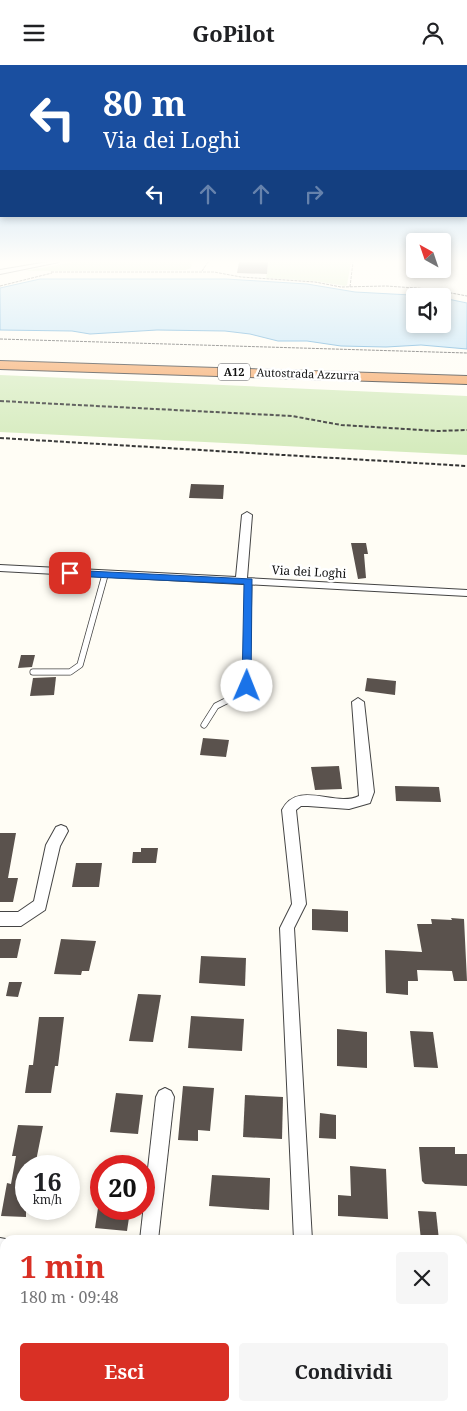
<!DOCTYPE html>
<html lang="it">
<meta charset="utf-8">
<style>
:root{--surface:#fff;--page:#f6f6f6;--text:#202124;--muted:#757577;--accent:#d93025}
body{margin:0;font-family:"Noto Serif",serif;background:var(--page);color:var(--text);height:100vh;display:flex;flex-direction:column;font-size:19px;white-space:nowrap}
*{box-sizing:border-box;margin:0}
p{font-size:16px;color:var(--muted)}
.icon{flex:none;width:28px;height:28px;fill:none;stroke:currentColor;stroke-width:2;stroke-linecap:round;stroke-linejoin:round}
.map{position:relative;flex:1;overflow:hidden}
.side{position:absolute;left:0px;top:1170px;width:468px;height:176px;display:flex;flex-direction:column;background:var(--surface);border-radius:15px 15px 0 0;box-shadow:0 2px 8px #0003}
.side>*{flex:none}
.hud{position:absolute;left:0px;top:0px;width:468px;height:152px;box-shadow:0 2px 8px #0003;background:#1a4fa0;color:#fff;overflow:hidden}
.needle{width:32px;rotate:320deg}
.tools{position:absolute;left:406px;top:168px;display:grid;gap:10px}
.tools a{display:grid;place-items:center;width:45px;height:45px;border-radius:5px;background:var(--surface);box-shadow:0 2px 8px #0003;font-size:25px}
.speed{position:absolute;left:15px;top:1090px;display:flex;gap:10px;font-size:25px;font-weight:700;text-align:center}
.speed>*{display:grid;place-content:center;width:65px;height:65px;border-radius:50%;background:var(--surface);box-shadow:0 2px 8px #0003;line-height:1}
.speed small{font-size:12px;font-weight:400}
.speed .limit{border:8px solid #d22;background:#fff;color:#111}
.pin{position:absolute;display:grid;place-items:center;width:42px;height:42px;color:#fff;margin:-21px;border-radius:10px;box-shadow:0 2px 8px #0006}
.me{position:absolute;width:55px;margin:-28px;rotate:1deg;stroke-linejoin:round;filter:drop-shadow(0 0 4px #0008)}
.turn{display:flex;align-items:center;gap:18px;height:105px;padding:0 20px;font-size:22px}
.turn .icon{width:65px;height:65px;stroke-width:2.5}
.turn b{display:block;font-size:35px;line-height:42px}
.lanes{display:flex;align-items:center;height:48px;padding:0 20px;background:#0003;justify-content:center;gap:25px;direction:ltr}
.lanes .off{opacity:.35}
.round{display:grid;place-items:center;flex:none;width:52px;height:52px;border-radius:5px;background:var(--page)}
.head{display:flex;align-items:center;justify-content:space-between;height:85px;padding:0 20px}
h1{font-size:30px;font-weight:700;line-height:38px;color:var(--accent)}
.cta{display:flex;gap:10px;margin-top:auto;padding:10px 20px}
.cta a{flex:1;height:58px;border-radius:5px;background:var(--accent);color:#fff;font-size:20px;font-weight:700;line-height:58px;text-align:center}
.cta a+a{background:var(--page);color:var(--text)}
header{display:flex;justify-content:space-between;align-items:center;height:65px;padding:0 20px;background:var(--surface);font-size:22px;font-weight:700}
.map>svg:first-child{display:block}
</style>
<header><svg class="icon" aria-label="menu" viewBox="0 0 24 24"><path d="M4 6h16M4 12h16M4 18h16"/></svg>GoPilot<svg class="icon" aria-label="person" viewBox="0 0 24 24"><circle cx="12" cy="8" r="4"/><path d="M4 21q1-7 8-7t8 7"/></svg></header>
<div class="map">
<svg width="467" height="1346" viewBox="0 0 467 1346">
<rect width="100%" height="100%" fill="#fffdf5"/>
<g fill="#d5ebbd">
<path d="M73 197H192L191 203 186 205 25 206Z"/>
<path d="M269 197H351L347 220 345 221 315 216 266 213Z"/>
<path d="M0 310 467 331V390L0 367Z"/>
</g>
<path fill="#b9e0f7" stroke="#3f96cf" d="M40 214H226L307 219 355 227 429 231H415V259H442L443 233 467 238V284L421 280 386 282 341 281 307 276H278L250 269 225 266 157 265 90 269 72 266 0 265V223Z"/>
<g fill="#5a524d">
<path d="M239 197H268L267 209 237 208Z"/>
<path d="M191 419 224 420 223 434 189 433Z"/>
<path d="M351 478H366L368 489H364L366 513 358 514Z"/>
<path d="M21 590H35L32 602 18 603Z"/>
<path d="M56 612 54 630 30 631 33 613Z"/>
<path d="M367 613 396 616 395 630 365 626Z"/>
<path d="M203 673 229 675 226 692 200 690Z"/>
<path d="M339 701 342 724 315 725 311 702Z"/>
<path d="M395 721 439 722 441 737 396 736Z"/>
<path d="M0 768H16L8 813H18L13 837H0Z"/>
<path d="M141 783H158L156 798H132L133 787H141Z"/>
<path d="M76 798H102L99 822H72Z"/>
<path d="M312 844 348 846V867L312 865Z"/>
<path d="M451 853 464 854 467 916H454L452 906 417 905 418 916H408V930L386 928 385 885 422 887 417 859H432L431 854 452 855Z"/>
<path d="M0 874H21L17 893H0Z"/>
<path d="M61 874 96 876 89 906H82L81 910 54 909Z"/>
<path d="M201 891 246 893 245 921 199 918Z"/>
<path d="M9 917H22L18 932 6 931Z"/>
<path d="M138 929 161 930 153 977 129 976Z"/>
<path d="M191 951 244 954 242 986 188 983Z"/>
<path d="M39 952H64L58 1001H55L51 1028H25L29 1000H33Z"/>
<path d="M337 964 367 967V1003L337 1001Z"/>
<path d="M410 966 433 967 438 1003 414 1002Z"/>
<path d="M183 1021 214 1023 210 1066 198 1065V1076L178 1075Z"/>
<path d="M116 1028 143 1030 138 1069 110 1067Z"/>
<path d="M245 1030 283 1032 282 1074 243 1072Z"/>
<path d="M320 1048 336 1050V1074L319 1073Z"/>
<path d="M18 1060 43 1061 35 1101H26V1152L1 1151 7 1118 11 1119 16 1091H12Z"/>
<path d="M419 1082H455V1089H467V1121L425 1119 422 1116Z"/>
<path d="M350 1101 386 1104 388 1154 338 1151V1130L351 1131Z"/>
<path d="M212 1110 270 1113 269 1145 209 1141Z"/>
<path d="M98 1143 123 1144V1146H130L127 1166 95 1163Z"/>
<path d="M418 1146 436 1147 439 1175H421Z"/>
</g>
<g fill="none" stroke-linecap="round" stroke-linejoin="round">
<defs>
<g id="lane">
<path d="M33 607H70L80 600 105 510"/>
<path d="M204 660 216 641 244 627 247 621 249 517"/>
</g>
<g id="street">
<path d="M48 197H59L0 209V205Z"/>
<path d="M247 447 252 450 247 513 467 525V531L0 506V500L236 512 242 450Z"/>
<path d="M358 633 364 637 374 727 370 738 349 744 308 741H301L296 745 306 839 294 863 312 1175H294L280 863 292 839 282 745C298 714 335 743 359 731L352 637Z"/>
<path d="M61 760 66 762 68 766 60 781 45 845 21 861H0V847H18L34 836 46 780 56 762Z"/>
<path d="M165 1023 171 1026 174 1032 158 1175H140L156 1032 159 1026Z"/>
<path d="M0 1173 11 1175H5V1191H0Z"/>
<path d="M462 1194 467 1195V1215L462 1214Z"/>
</g>
<path id="highway" d="M0 296 467 311V319L0 304Z"/>
</defs>
<use href="#lane" stroke="#444" stroke-width="7"/>
<use href="#street" stroke="#444" stroke-width="2"/>
<use href="#highway" stroke="#222" stroke-width="2"/>
<g stroke="#333" stroke-width="1" stroke-dasharray="3 1" stroke-linecap="butt">
<path d="M202 206 208 197"/>
<path d="M51 207H214L241 212 315 217 341 222 386 221 430 224 467 231"/>
<path d="M0 221 52 208"/>
<path d="M350 222 353 197"/>
<path d="M0 274 467 288"/>
</g>
<g stroke="#333" stroke-width="2" stroke-dasharray="4 2" stroke-linecap="butt">
<path d="M0 336 292 351 341 360 437 366 467 365"/>
<path d="M0 373 467 401"/>
</g>
<use href="#lane" stroke="#fff" stroke-width="5.5"/>
<use href="#street" fill="#fff" fill-rule="evenodd"/>
<use href="#highway" fill="#f5a25d" fill-rule="evenodd"/>
</g>
<linearGradient id="sky" x2="0" y2="1"><stop stop-color="#95c6ee"/><stop offset="0.51" stop-color="#fffefa"/><stop offset="1" stop-color="#fffefa" stop-opacity="0"/></linearGradient>
<rect width="467" height="385" fill="url(#sky)"/>
<path fill="#1a73e8" stroke="#114b97" d="M67 505 252 514 251 623H243L242 621 244 519 70 511 65 508Z"/>
<g text-anchor="middle" stroke-width="5" stroke-linejoin="round" paint-order="stroke">
<rect fill="#fff" stroke="#585858" stroke-width="1" x="218" y="298.5" width="32" height="17" rx="4"/>
<g font-size="11" font-weight="bold" fill="#111">
<text x="234" y="311">A12</text>
</g>
<g font-size="11" fill="#111" stroke="#fff">
<text transform="translate(308 309) rotate(2)" y="4">Autostrada Azzurra</text>
</g>
<g font-size="12" fill="#111" stroke="#fff">
<text transform="translate(309 507) rotate(3)" y="4">Via dei Loghi</text>
</g>
</g>
</svg>
<div class="tools">
<a><svg class="needle" viewBox="-14 -14 28 28"><path d="M0-13l5 13h-10z" fill="#e53935"/><path d="M0 13l5-13h-10z" fill="#757577"/></svg></a>
<a><svg class="icon" aria-label="sound" viewBox="0 0 24 24"><path d="M4 9h4l5-4v14l-5-4H4zM17 9q2 3 0 6"/></svg></a>
</div>
<div class="speed"><div>16<small>km/h</small></div><div class="limit">20</div></div>
<div class="pin" style="left:70px;top:508px;background:#d93025"><svg class="icon" aria-label="arrive" viewBox="0 0 24 24"><path d="M6 21V4h12l-3 4 3 4H6"/></svg></div>
<svg class="me" style="left:247px;top:621px" viewBox="-20 -20 40 40"><circle r="19" fill="#fff"/><path d="M0-13L10 11 0 6-10 11z" fill="#1a73e8"/></svg>
<div class="hud">
<div class="turn"><svg class="icon" aria-label="left" viewBox="0 0 24 24"><path d="M17 20v-9H6M10 6l-5 5 5 5"/></svg><div><b>80 m</b>Via dei Loghi</div></div>
<div class="lanes"><svg class="icon" aria-label="left" viewBox="0 0 24 24"><path d="M17 20v-9H6M10 6l-5 5 5 5"/></svg><svg class="icon off" aria-label="ahead" viewBox="0 0 24 24"><path d="M12 20V5M6 11l6-6 6 6"/></svg><svg class="icon off" aria-label="ahead" viewBox="0 0 24 24"><path d="M12 20V5M6 11l6-6 6 6"/></svg><svg class="icon off" aria-label="right" viewBox="0 0 24 24"><path d="M7 20v-9h11M14 6l5 5-5 5"/></svg></div>
</div>
<section class="side">
<div class="head"><div><h1>1 min</h1><p>180 m · 09:48</p></div><a class="round"><svg class="icon" aria-label="close" viewBox="0 0 24 24"><path d="M6 6l12 12M18 6L6 18"/></svg></a></div>
<div class="cta"><a>Esci</a><a>Condividi</a></div>
</section>
</div>
